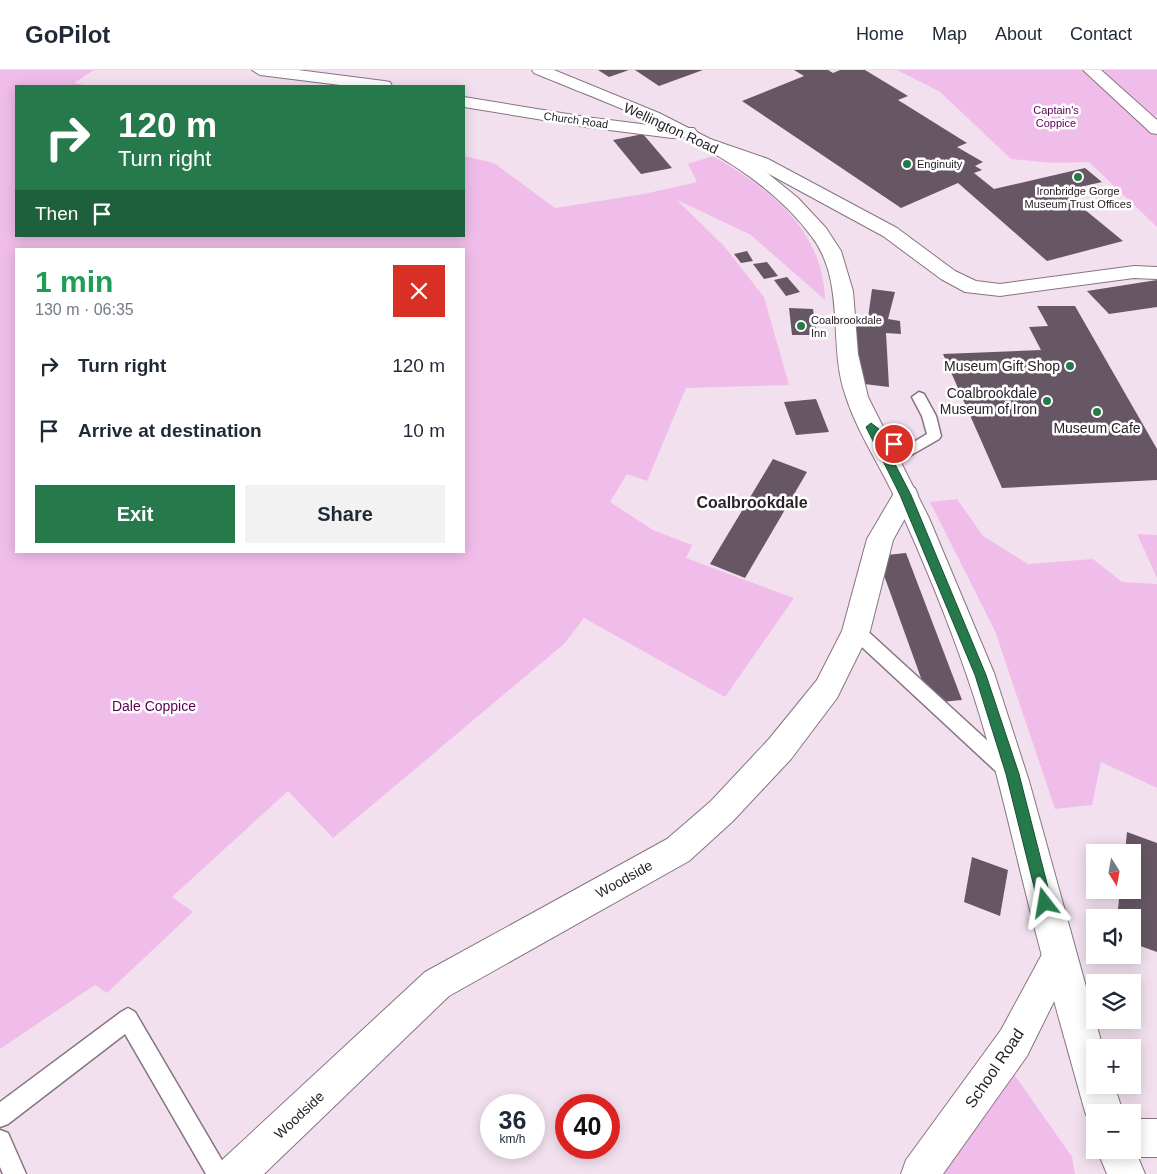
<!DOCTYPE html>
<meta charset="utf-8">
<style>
:root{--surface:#fff;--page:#f2f2f3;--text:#1f2937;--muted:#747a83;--line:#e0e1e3;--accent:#26794b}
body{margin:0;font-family:Arial,sans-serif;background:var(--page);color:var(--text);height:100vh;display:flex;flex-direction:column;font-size:19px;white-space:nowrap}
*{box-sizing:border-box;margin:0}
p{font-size:16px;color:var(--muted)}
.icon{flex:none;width:28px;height:28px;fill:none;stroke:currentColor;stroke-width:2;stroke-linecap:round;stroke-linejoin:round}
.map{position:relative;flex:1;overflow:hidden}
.panel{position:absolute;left:15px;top:178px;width:450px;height:305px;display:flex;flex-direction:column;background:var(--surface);border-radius:0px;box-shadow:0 2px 12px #0003}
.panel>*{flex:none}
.top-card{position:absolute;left:15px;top:15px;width:450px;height:152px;border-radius:0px;box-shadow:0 2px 12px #0003;background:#26794b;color:#fff;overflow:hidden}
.needle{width:32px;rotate:169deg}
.buttons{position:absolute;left:1086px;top:774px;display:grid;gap:10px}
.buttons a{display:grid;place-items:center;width:55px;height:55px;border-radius:0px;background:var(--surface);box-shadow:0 2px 12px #0003;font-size:25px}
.speed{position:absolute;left:480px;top:1024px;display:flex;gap:10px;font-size:25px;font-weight:700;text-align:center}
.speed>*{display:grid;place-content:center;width:65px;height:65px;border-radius:50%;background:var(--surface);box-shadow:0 2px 12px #0003;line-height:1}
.speed small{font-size:12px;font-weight:400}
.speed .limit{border:8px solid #d22;background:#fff;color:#111}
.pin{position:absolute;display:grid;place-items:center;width:42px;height:42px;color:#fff;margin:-21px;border:2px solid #fff;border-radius:50%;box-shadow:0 1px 5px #0007}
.me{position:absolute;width:55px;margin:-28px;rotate:346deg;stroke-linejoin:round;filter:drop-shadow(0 0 4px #0008)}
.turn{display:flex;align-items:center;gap:18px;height:105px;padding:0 20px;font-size:22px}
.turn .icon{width:65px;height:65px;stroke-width:2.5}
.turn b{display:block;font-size:35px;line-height:42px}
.then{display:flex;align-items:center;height:48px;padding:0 20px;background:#0003;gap:10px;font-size:19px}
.round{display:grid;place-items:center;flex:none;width:52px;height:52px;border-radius:0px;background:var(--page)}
.summary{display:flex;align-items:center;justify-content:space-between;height:85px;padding:0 20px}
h1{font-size:30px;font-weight:600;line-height:38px;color:#1e9e55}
.button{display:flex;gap:10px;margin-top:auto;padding:10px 20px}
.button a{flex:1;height:58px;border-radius:0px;background:var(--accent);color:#fff;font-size:20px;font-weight:600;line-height:58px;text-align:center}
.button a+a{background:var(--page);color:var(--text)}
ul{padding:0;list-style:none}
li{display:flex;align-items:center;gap:15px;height:65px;padding:0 20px}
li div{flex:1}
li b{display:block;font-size:19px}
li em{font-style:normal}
header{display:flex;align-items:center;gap:30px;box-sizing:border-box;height:70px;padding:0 25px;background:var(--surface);border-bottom:1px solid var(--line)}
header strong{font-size:24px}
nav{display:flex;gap:28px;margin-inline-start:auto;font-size:18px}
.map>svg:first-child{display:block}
</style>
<header>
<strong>GoPilot</strong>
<nav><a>Home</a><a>Map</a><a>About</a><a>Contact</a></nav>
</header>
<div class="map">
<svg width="1157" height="1104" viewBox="0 0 1157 1104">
<rect width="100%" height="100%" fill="#f2e0ef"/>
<g fill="#f0bdea" fill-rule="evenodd">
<path d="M0 0H94L74 13 90 16H16V166H464V86L494 93 555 138 644 124 697 112 688 94 713 86C770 119 823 159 825 230L751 165 677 130 724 176 764 227 789 315 686 318 647 411 627 404 610 432 653 460 692 475 686 488 794 528 725 627 584 548 564 574 333 768 288 721 172 827 193 842 107 923 95 915 0 979ZM16 179H464V481H16Z"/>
<path d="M897 0H1157V45L1154 46 1157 49V157L1089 92 1054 93 1011 89 939 21Z"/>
<path d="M957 429 983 466 1028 494 1093 489 1122 512 1157 514V718L1101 692 1092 735 1055 739 995 561 930 432Z"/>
<path d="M1137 464 1157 465V508Z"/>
<path d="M1014 1004 1072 1087 1075 1104H932Z"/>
</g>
<g fill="#675765">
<path d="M598 0H629L609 7Z"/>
<path d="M635 0H703L659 16Z"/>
<path d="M794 0H828L833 3 840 0H865L908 26 898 30 967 73 957 77 983 92 975 96 982 100 974 103 994 119 1085 98 1102 112 1062 121 1123 171 1047 191 958 113 901 138 742 31 804 6Z"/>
<path d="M643 64 672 98 641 104 613 70Z"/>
<path d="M747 181 753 191 741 193 734 184Z"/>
<path d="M767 192 778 206 764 209 753 194Z"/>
<path d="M787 207 800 222 786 226 774 210Z"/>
<path d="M1157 210V237L1109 244 1087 221Z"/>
<path d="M872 219 895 222 888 249 900 251 901 264 886 263 889 317 856 313 854 247 868 248Z"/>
<path d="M1037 236H1075L1157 379V410L1002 418 943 284 1041 280 1029 257 1048 256Z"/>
<path d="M789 238 813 239 817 265H792Z"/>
<path d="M816 329 829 362 796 365 784 332Z"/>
<path d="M773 389 807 402 745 508 710 494Z"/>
<path d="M906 483 962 630 930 633 877 486Z"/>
<path d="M1127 762 1157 773V882L1132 873V848H1117L1120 820H1132V782H1125Z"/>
<path d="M972 787 1008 800 1000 846 964 832Z"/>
</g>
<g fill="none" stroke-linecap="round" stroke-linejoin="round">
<defs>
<g id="lane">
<path d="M919 322 924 324 936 346 941 366 939 369 906 388 901 387 866 358 868 355H878L907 376 927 364 922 346 912 327Z"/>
<path d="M856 554 862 556 1013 694 1016 700 1013 706 1007 708 1001 706 850 566 848 561 850 556Z"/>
<path d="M128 938 135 942 230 1104H206L125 964 8 1054 0 1057V1032L121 942Z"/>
<path d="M0 1060 8 1063 26 1104H3L0 1097Z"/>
</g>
<g id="street">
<path d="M252 0H298L384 11 390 12 392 16H348L260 5Z"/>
<path d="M1083 0H1101L1157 50V64L1151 63Z"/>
<path d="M464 27 586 47 672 58H694L697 62 694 66 672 68 586 57 464 37Z"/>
<path d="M710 69 768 89 897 158 955 201 976 211 1000 214 1134 196 1157 197V209L1134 208 1000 226 965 222 941 209 883 166 756 97 704 78 701 74 704 70Z"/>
<path d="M906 416 915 418 918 425 893 470 870 561 837 628 791 689 733 751 689 791 449 926 264 1104H217L222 1090 425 902 667 769 711 731 769 669 817 610 842 561 867 469 897 418Z"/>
<path d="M1059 870 1071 875 1076 887 1027 986 943 1104H901L906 1090 1001 960 1047 875Z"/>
<path d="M1132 1049H1157V1087H1132L1119 1081 1132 1080Z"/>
</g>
<g id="secondary">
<path d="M532 0H554L659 43 732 80 766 102 798 128 826 158 841 181 853 221 858 284 868 327 929 448 994 603 1029 711 1103 978H1095V1015H1114L1123 1042H1095V1057L1091 1055 1085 1042C1065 970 1044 897 1026 824 1008 751 992 678 967 606 946 545 921 485 894 426 878 392 856 360 845 324 828 274 846 212 812 167 750 82 628 42 534 3Z"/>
<path d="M1132 1073 1145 1104H1107L1097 1080H1132Z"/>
</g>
</defs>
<use href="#lane" stroke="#857482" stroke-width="3"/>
<use href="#street" stroke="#857482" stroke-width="2"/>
<use href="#secondary" stroke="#857482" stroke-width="2"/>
<use href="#lane" fill="#fff" fill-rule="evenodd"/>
<use href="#street" fill="#fff" fill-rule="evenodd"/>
<use href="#secondary" fill="#fff" fill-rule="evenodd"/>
</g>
<path fill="#26794b" stroke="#194f31" d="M871 353 899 374 894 378 883 371 911 425 986 605 1019 704 1052 833 1050 837 1045 839 1040 837 1038 833 1006 704 975 605 900 425 866 357Z"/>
<g fill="#26794b" stroke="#fff" stroke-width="2">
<circle cx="907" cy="94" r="5"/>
<circle cx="1078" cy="107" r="5"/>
<circle cx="801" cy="256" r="5"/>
<circle cx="1070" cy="296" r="5"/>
<circle cx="1047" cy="331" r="5"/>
<circle cx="1097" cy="342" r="5"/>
</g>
<g text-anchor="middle" stroke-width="5" stroke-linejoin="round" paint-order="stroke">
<g font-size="11" fill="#590155" stroke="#fff">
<text x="1056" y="44">Captain's<tspan x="1056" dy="13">Coppice</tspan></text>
</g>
<g font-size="11" fill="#292228" stroke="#fff">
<text transform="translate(576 50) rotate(8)" y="4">Church Road</text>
</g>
<g font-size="11" fill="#292228" stroke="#fff" text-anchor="start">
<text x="917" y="98">Enginuity</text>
<text x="1078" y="125" text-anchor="middle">Ironbridge Gorge<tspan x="1078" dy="13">Museum Trust Offices</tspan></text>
<text x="811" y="254">Coalbrookdale<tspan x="811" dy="13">Inn</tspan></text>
</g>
<g font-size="14" fill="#292228" stroke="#fff">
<text transform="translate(671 58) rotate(25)" y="5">Wellington Road</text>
<text transform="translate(624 809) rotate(-29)" y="5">Woodside</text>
<text transform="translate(299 1045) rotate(-43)" y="5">Woodside</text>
</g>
<g font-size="14" fill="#292228" stroke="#fff" text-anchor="end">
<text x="1060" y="301">Museum Gift Shop</text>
<text x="1037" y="328">Coalbrookdale<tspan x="1037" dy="16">Museum of Iron</tspan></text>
<text x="1097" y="363" text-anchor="middle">Museum Cafe</text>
</g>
<g font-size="14" fill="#590155" stroke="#fff">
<text x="154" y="641">Dale Coppice</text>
</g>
<g font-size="16" font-weight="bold" fill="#292228" stroke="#fff">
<text x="752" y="438">Coalbrookdale</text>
</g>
<g font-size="16" fill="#292228" stroke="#fff">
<text transform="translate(994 998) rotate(-56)" y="6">School Road</text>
</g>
</g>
</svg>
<div class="buttons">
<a><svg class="needle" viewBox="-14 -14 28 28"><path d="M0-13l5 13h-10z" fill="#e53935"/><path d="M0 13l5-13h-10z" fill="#747a83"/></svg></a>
<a><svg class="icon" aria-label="sound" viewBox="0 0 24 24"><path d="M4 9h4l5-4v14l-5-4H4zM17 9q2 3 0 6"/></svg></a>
<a><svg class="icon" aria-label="layers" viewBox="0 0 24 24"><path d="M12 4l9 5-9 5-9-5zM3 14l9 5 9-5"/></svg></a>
<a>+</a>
<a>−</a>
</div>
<div class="speed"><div>36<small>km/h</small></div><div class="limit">40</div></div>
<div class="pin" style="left:894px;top:374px;background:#d93025"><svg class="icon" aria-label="arrive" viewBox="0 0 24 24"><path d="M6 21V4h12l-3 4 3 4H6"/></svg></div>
<svg class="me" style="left:1045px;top:833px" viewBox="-20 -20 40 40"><path d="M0-17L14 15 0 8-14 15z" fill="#26794b" stroke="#fff" stroke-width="4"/></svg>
<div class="top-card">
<div class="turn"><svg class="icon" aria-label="right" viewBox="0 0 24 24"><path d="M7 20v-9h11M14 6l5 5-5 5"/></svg><div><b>120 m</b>Turn right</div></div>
<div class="then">Then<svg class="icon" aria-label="arrive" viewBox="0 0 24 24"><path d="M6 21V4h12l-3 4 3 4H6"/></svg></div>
</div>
<section class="panel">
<div class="summary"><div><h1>1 min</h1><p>130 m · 06:35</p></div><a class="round" style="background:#d93025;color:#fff"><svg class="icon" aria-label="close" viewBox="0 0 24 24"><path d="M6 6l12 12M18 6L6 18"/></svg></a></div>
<ul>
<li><svg class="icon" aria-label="right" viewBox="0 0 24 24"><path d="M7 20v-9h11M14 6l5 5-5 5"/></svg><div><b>Turn right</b></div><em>120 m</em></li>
<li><svg class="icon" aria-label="arrive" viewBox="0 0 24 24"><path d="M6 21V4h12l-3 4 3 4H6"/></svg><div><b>Arrive at destination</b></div><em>10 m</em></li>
</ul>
<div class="button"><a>Exit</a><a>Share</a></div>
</section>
</div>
